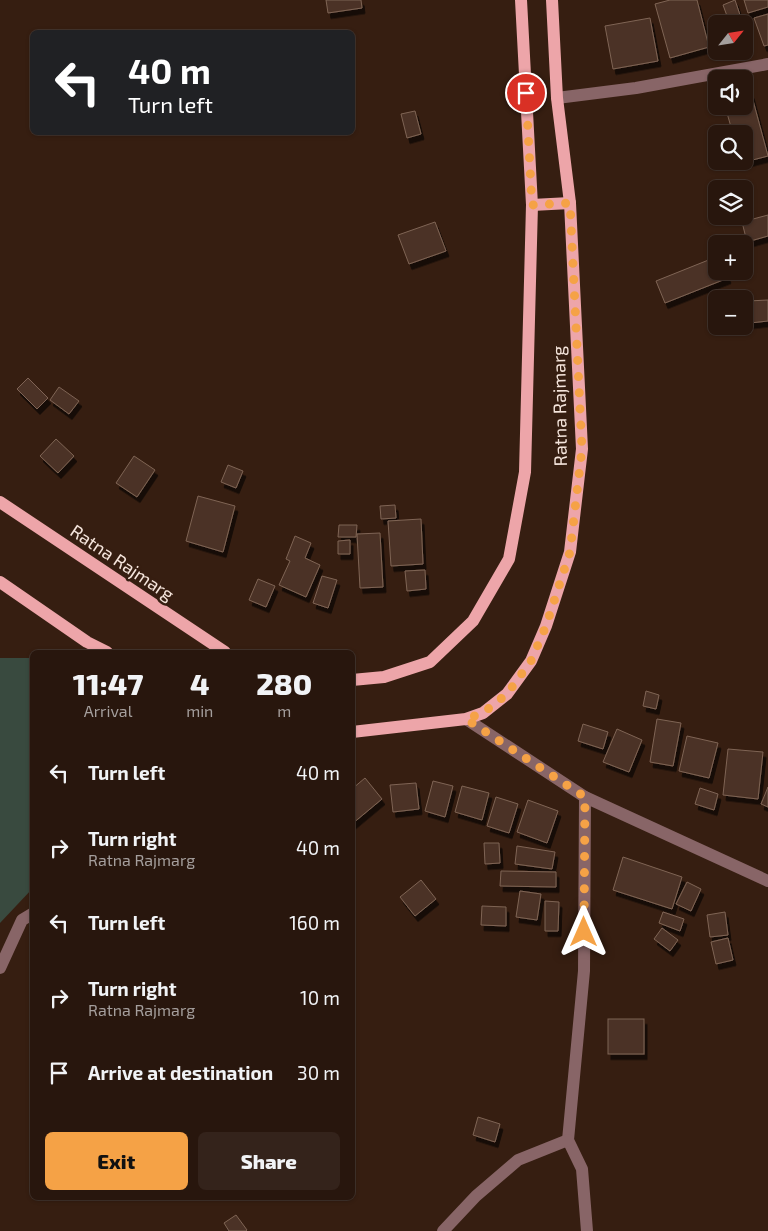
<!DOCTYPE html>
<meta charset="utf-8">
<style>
:root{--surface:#28160d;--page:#34231b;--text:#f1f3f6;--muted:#a59f9d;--line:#44352e;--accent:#f5a246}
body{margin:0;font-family:"Exo 2",sans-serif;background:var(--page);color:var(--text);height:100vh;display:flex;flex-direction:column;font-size:19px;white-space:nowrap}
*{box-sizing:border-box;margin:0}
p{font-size:16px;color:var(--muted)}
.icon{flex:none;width:28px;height:28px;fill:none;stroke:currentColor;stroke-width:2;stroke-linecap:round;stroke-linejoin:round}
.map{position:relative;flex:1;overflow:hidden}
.sheet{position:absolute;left:30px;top:650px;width:325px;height:550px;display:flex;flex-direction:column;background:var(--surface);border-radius:8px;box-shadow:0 1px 4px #0004,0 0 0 1px var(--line)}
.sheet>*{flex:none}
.hud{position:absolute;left:30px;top:30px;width:325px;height:105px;border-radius:8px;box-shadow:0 1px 4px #0004,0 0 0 1px var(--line);background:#202124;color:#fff;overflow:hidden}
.needle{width:32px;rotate:60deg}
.buttons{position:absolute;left:708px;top:15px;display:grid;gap:10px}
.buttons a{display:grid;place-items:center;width:45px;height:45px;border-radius:8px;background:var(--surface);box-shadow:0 1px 4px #0004,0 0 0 1px var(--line);font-size:25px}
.pin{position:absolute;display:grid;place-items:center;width:42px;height:42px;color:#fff;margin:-21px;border:2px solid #fff;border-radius:50%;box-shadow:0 1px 5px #0007}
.me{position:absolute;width:55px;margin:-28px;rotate:0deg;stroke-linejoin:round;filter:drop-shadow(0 0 4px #0008)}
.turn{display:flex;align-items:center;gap:18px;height:105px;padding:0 15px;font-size:22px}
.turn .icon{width:65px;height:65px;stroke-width:2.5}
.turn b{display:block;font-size:35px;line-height:42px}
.eta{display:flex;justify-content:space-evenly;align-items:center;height:85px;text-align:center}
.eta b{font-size:30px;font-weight:800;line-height:35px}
.primary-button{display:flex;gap:10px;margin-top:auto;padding:10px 15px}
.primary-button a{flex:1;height:58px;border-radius:8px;background:var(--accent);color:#111;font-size:20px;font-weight:800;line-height:58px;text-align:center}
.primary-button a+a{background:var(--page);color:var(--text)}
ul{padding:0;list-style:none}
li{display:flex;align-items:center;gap:15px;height:75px;padding:0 15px}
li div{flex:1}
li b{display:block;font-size:19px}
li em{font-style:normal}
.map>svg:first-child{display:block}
</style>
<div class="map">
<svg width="768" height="1231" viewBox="0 0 768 1231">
<defs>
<filter id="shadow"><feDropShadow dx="3" dy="5.5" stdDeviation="0" flood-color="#0009"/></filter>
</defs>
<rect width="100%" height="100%" fill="#361e11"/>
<path fill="#394a3f" d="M0 658H32V889L0 923Z"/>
<g fill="#4b3325" stroke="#7f6455" filter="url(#shadow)">
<path d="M326 0H361L362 8 328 13Z"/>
<path d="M670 0H697L709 47 670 58 655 4Z"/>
<path d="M735 0 743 24H730L723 5Z"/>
<path d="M744 0H768V7L748 13Z"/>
<path d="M768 14V45L764 46 754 18Z"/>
<path d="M650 18 658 61 613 69 605 26Z"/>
<path d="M744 24 750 42 744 44Z"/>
<path d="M751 93 768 156 741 163V161H744V134H733L725 106H744V95Z"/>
<path d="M415 111 421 134 407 138 401 114Z"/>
<path d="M768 215V236L747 242 742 222Z"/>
<path d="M435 222 446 251 409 264 398 235Z"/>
<path d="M716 257V271H725L728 278 665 303 656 281Z"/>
<path d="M768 300V321L750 323 748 301Z"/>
<path d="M28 378 48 398 37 409 17 389Z"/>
<path d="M59 387 79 401 69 414 50 400Z"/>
<path d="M56 439 74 456 58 473 40 456Z"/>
<path d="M134 456 155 470 137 497 116 483Z"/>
<path d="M228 465 243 471 236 488 221 482Z"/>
<path d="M198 496 235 506 223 552 186 541Z"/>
<path d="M395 505 396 518 381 519 380 506Z"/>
<path d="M421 519 423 564 391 566 388 521Z"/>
<path d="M339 525H357L356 537H338Z"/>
<path d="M380 533 383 587 360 588 357 534Z"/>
<path d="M295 536 311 543 305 558 320 565 306 597 279 585 290 561 286 559Z"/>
<path d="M350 540V554H338V541Z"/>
<path d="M425 570 426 589 407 591 405 571Z"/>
<path d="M322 576 337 580 328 608 313 603Z"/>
<path d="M258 579 275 586 266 607 249 600Z"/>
<path d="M646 691 659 695 656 709 643 706Z"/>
<path d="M657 719 681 723 673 766 650 762Z"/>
<path d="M583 724 608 732 603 749 578 741Z"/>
<path d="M617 729 642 740 629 772 603 762Z"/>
<path d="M687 736 718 743 709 778 679 771Z"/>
<path d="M728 749 763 752 758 799 723 795Z"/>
<path d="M365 778 382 799 352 824V789Z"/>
<path d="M433 781 453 786 445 817 425 811Z"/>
<path d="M416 783 419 809 393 812 390 785Z"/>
<path d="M462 786 489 793 482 820 455 812Z"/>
<path d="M768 787V807L761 804Z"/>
<path d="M700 788 718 794 714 810 695 804Z"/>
<path d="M496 797 518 804 509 833 487 826Z"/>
<path d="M528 800 558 811 547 843 517 832Z"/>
<path d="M484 843H499L500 863 485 864Z"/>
<path d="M517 846 555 852 552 869 515 864Z"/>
<path d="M623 857 682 877 672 909 613 890Z"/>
<path d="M501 871 556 872V887L500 886Z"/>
<path d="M421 880 436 899 415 916 400 897Z"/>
<path d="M687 882 701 889 691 911 676 904Z"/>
<path d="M520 891 541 894 537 920 516 917Z"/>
<path d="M545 901 559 902 558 931H545Z"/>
<path d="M482 906 506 907V926L481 925Z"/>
<path d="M663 912 684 919 680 931 659 923Z"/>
<path d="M725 912 728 935 710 937 707 915Z"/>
<path d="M662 928 678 940 670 951 654 939Z"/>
<path d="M728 938 733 960 716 964 711 942Z"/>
<rect x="608" y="1019" width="36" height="35"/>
<path d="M478 1117 500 1124 495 1142 473 1135Z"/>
<path d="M236 1215 247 1230 246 1231H229L224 1223Z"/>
</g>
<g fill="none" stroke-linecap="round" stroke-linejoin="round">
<g stroke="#886567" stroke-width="12">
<path d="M557 98 636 88 768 64"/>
<path d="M466 719 585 797 768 881"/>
<path d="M585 797 584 971 568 1140 582 1169 587 1231"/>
<path d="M0 968 22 920 32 914"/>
<path d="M443 1231 476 1196 518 1160 568 1140"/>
</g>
<g stroke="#eda5a9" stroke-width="12">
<path d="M532 205 570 203"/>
<path d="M0 502 225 652"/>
<path d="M0 582 87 642 107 652"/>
<path d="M352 680 384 677 430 662 473 621 509 559 525 472 532 205 521 0"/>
<path d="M352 732 466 719 483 713 507 694 531 661 546 626 570 552 582 449 570 203 557 98 552 0"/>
</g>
</g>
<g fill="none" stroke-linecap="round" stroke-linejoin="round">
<path stroke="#f5a246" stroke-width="9" stroke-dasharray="0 16.2" d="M526 93 532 205 570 203 582 449 570 552 546 626 531 661 507 694 483 713 466 719 585 797 584 932"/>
</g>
<g text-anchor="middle" stroke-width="5" stroke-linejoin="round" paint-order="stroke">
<g font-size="18" fill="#f5e5dc" stroke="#361e11">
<text transform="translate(560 406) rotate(-91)" y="6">Ratna Rajmarg</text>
<text transform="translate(122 563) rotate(34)" y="6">Ratna Rajmarg</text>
</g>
</g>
</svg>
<div class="buttons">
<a><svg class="needle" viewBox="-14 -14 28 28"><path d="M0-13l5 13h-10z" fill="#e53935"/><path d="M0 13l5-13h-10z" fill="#a59f9d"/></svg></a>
<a><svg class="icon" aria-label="sound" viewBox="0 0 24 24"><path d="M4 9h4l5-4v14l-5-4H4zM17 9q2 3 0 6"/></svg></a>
<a><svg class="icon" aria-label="search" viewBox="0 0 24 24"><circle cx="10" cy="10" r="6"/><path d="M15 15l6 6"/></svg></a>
<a><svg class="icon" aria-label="layers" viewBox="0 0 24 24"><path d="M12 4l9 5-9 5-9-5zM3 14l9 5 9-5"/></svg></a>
<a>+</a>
<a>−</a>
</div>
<div class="pin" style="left:526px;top:93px;background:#d93025"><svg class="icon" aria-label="arrive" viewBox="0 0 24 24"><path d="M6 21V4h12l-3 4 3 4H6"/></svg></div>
<svg class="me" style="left:584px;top:932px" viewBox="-20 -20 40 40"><path d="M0-17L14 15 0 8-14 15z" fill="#f5a246" stroke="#fff" stroke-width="4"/></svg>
<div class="hud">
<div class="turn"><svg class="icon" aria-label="left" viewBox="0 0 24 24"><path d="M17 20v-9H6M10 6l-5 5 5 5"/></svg><div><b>40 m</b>Turn left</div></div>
</div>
<section class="sheet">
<div class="eta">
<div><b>11:47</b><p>Arrival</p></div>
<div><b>4</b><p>min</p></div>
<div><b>280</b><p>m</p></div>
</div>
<ul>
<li><svg class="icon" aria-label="left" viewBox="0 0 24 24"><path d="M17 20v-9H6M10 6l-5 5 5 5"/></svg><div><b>Turn left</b></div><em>40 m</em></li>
<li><svg class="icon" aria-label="right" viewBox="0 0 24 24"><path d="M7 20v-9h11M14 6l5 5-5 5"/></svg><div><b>Turn right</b><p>Ratna Rajmarg</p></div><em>40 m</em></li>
<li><svg class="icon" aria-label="left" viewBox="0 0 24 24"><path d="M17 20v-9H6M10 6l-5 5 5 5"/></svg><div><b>Turn left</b></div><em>160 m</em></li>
<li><svg class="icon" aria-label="right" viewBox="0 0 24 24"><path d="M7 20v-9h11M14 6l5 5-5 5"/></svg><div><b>Turn right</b><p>Ratna Rajmarg</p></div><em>10 m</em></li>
<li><svg class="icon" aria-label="arrive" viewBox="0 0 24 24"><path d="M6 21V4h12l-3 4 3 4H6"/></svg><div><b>Arrive at destination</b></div><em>30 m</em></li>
</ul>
<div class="primary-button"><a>Exit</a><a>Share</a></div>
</section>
</div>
